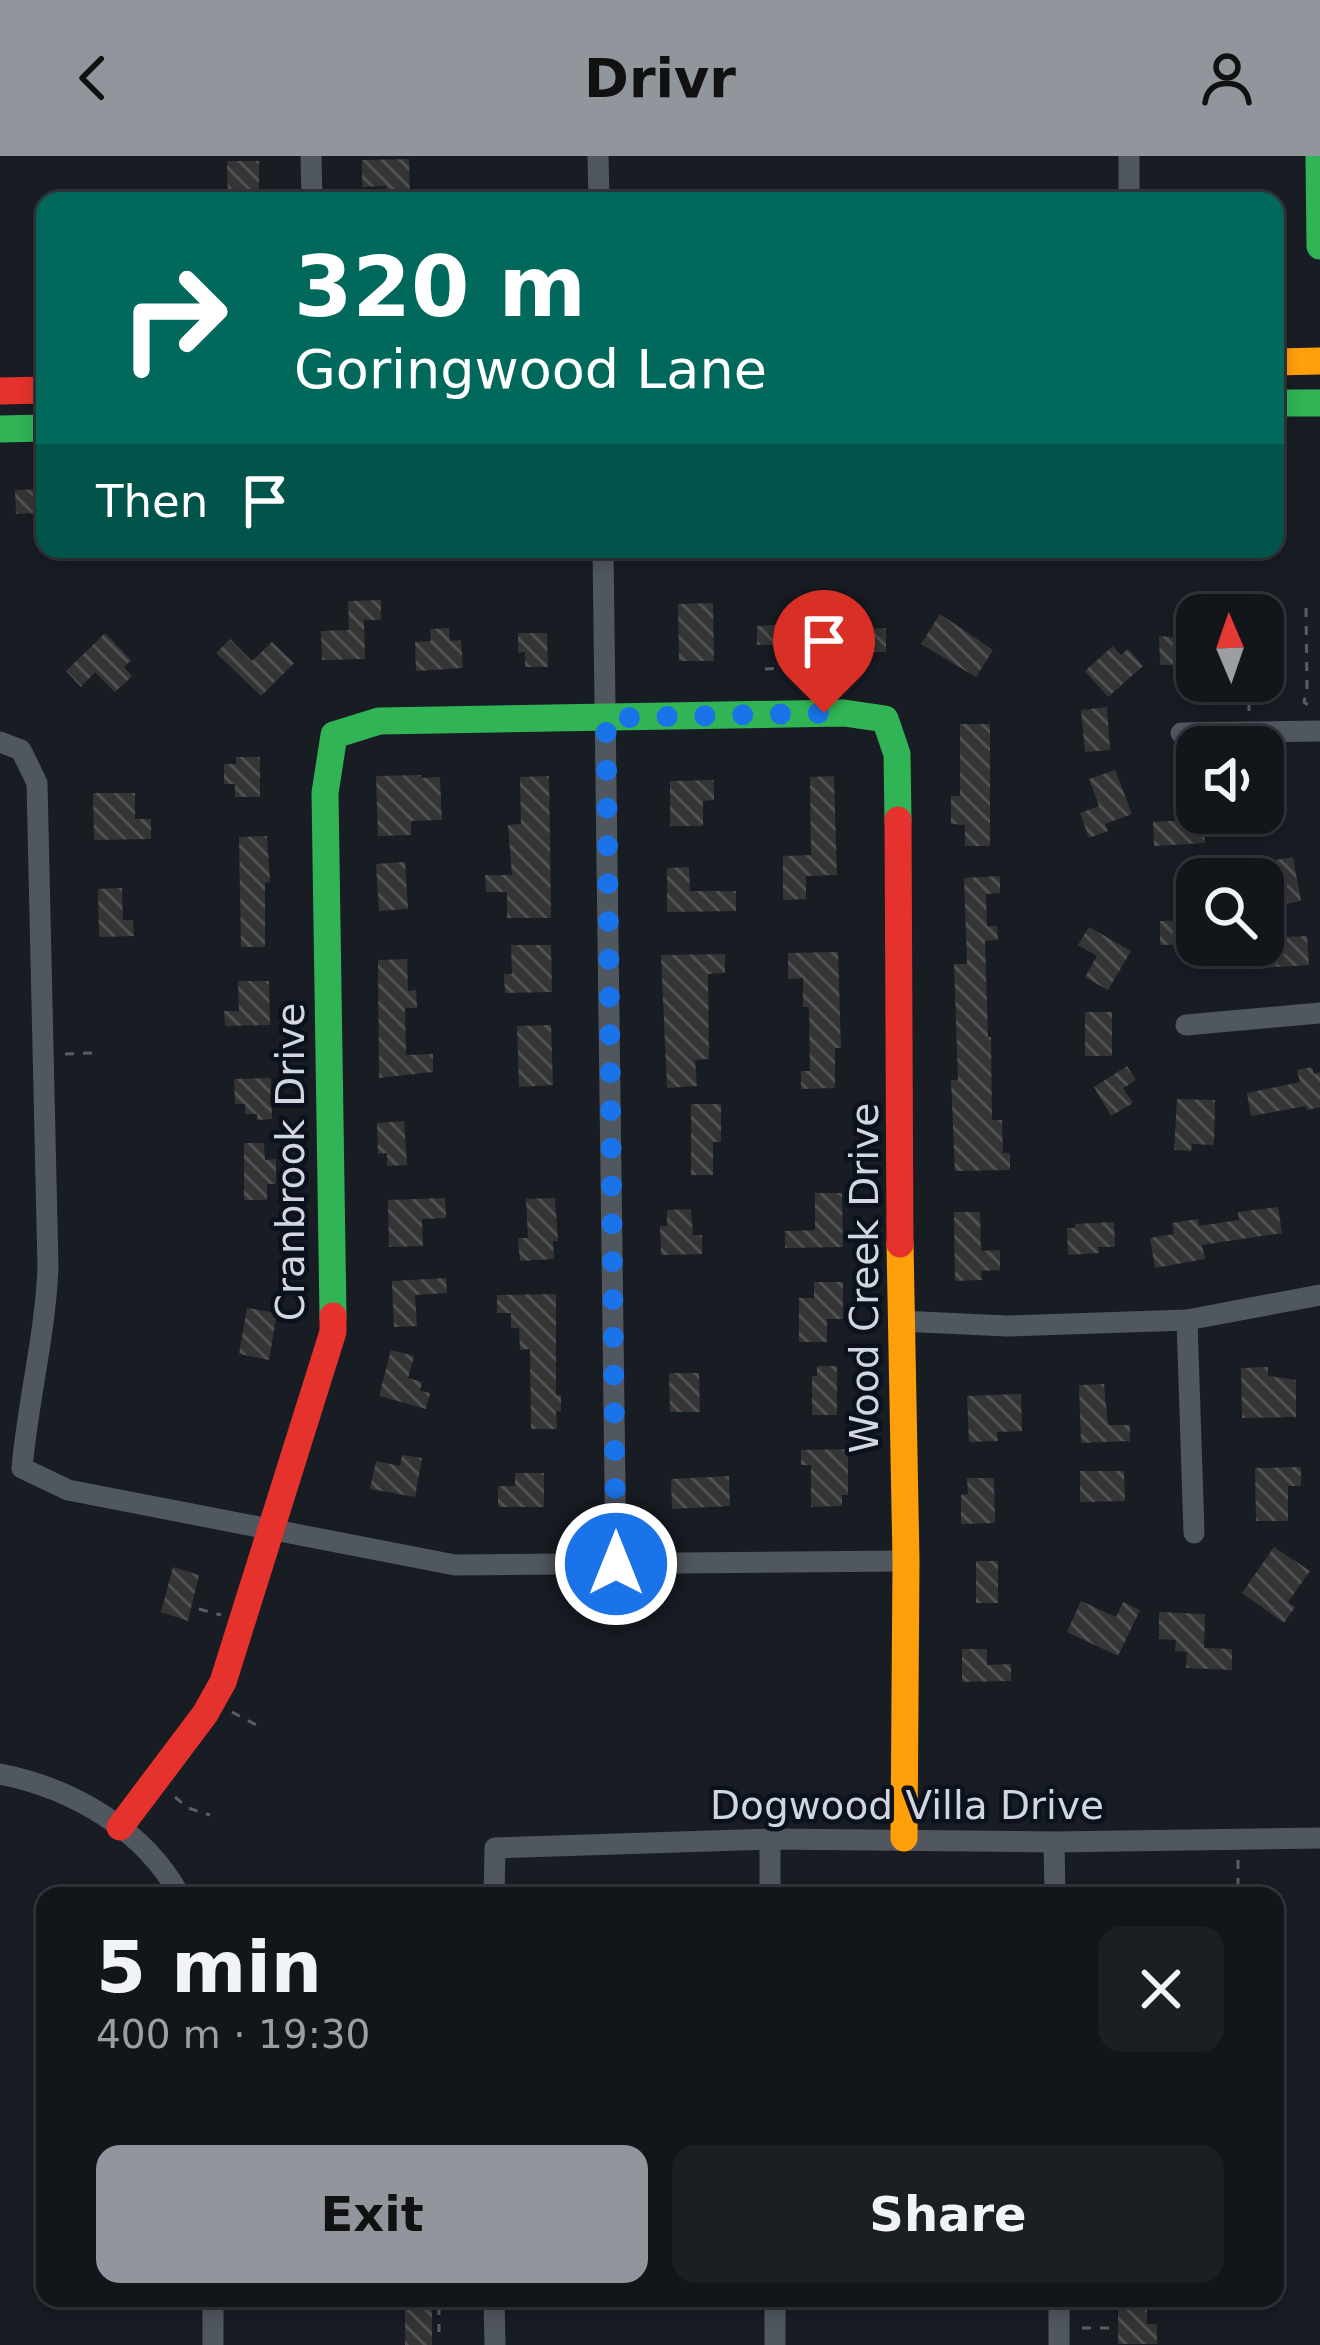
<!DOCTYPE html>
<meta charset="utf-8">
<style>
:root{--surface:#12151a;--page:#1b1e23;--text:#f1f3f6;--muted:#9c9fa2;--line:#313439;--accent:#91969d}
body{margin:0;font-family:"DejaVu Sans",sans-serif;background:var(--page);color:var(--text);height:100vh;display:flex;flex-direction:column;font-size:45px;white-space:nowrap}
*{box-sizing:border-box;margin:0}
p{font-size:39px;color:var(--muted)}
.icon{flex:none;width:66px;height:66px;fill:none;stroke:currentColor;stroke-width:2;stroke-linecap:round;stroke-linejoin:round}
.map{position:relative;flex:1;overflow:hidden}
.details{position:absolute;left:36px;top:1731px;width:1248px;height:420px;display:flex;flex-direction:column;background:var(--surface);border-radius:24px;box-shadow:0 6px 18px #0003,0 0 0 3px var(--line)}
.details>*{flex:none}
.top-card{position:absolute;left:36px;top:36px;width:1248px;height:366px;border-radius:24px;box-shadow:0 6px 18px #0003,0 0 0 3px var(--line);background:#00695c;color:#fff;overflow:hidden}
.needle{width:78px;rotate:358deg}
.buttons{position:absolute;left:1176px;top:438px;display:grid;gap:24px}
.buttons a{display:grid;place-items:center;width:108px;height:108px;border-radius:24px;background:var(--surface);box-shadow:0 6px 18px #0003,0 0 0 3px var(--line);font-size:60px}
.pin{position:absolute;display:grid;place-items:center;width:102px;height:102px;color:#fff;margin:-123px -51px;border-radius:50% 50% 50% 0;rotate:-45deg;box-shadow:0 0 12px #0007}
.pin .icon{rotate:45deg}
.me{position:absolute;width:132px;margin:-66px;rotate:0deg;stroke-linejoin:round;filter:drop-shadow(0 0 9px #0008)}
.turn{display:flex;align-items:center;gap:42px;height:252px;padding:0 60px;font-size:54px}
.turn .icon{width:156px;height:156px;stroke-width:2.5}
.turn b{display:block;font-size:84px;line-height:102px}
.then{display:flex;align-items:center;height:114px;padding:0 60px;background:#0003;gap:24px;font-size:45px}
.round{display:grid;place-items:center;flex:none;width:126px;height:126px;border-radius:24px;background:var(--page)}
.summary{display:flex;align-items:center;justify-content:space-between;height:204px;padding:0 60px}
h1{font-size:72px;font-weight:800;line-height:90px}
.primary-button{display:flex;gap:24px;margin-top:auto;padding:24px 60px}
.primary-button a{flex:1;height:138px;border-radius:24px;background:var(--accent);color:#111;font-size:48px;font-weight:800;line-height:138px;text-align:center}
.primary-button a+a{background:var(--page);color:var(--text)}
header{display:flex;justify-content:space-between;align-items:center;height:156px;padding:0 60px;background:var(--accent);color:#111;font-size:54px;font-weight:800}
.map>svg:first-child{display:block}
</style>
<header><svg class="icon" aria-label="back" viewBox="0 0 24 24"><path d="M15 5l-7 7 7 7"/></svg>Drivr<svg class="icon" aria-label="person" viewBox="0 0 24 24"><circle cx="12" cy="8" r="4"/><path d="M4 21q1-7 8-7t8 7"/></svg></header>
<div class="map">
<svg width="1320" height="2189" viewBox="0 0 1320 2189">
<defs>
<pattern id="building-back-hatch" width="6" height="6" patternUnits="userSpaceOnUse" patternTransform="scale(3)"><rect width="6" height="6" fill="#353536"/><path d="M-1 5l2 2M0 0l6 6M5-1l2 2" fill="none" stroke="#515253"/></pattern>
</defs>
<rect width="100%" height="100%" fill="#181c23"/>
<g fill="url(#building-back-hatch)">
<path d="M409 3 410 45H391L386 30 362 31V4Z"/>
<path d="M227 5H259V45H228Z"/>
<path d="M45 333V357L16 358 15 334Z"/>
<path d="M381 444V464H364L365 503 322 504 321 475 349 474 348 445Z"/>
<path d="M713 447 714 505H679L678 448Z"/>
<path d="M940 458 993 494 976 521 921 488Z"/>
<path d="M834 468H856V473L886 472V496H815V505H778L777 489H757V470L777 469V477L834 476Z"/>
<path d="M449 472 450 485 461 484 463 512 416 515 415 486 431 485 430 473Z"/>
<path d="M105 477 131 504 124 511 132 520 115 536 95 516 81 531 66 515Z"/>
<path d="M518 477H547L548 511H525V496L518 497Z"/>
<path d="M1159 480 1197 483V509H1160Z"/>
<path d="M230 483 252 505 272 486 294 507 261 540 216 497Z"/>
<path d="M1113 490 1121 499 1128 493 1143 510 1108 541 1085 515Z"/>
<path d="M1107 551 1110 594 1085 596 1081 554Z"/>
<path d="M960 568H990V690H965V669L951 668V640H960Z"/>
<path d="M236 601H260V641H235V628H224V608H236Z"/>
<path d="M1115 614 1132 658 1105 668 1108 675 1089 682 1080 657 1099 650 1089 623Z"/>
<path d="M421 619V622L440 621 442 664 411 665V679L378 680 376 620Z"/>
<path d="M549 620 551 762H507V736H486L485 719H512L508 669 521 668 520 621Z"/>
<path d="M834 620 837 719 806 720V743L783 744V700L811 699 810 621Z"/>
<path d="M714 624V644L703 645V670H670V625Z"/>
<path d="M93 637H135V663H151V683L94 684Z"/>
<path d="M1204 663 1205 687 1154 690 1153 666Z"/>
<path d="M267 680 270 726 265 727V791H241L239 681Z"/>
<path d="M1293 701 1301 745 1272 750 1265 706Z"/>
<path d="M405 706 408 753 379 755 376 708Z"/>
<path d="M689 711 690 735H736V755L667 756V712Z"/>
<path d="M1000 720V737L986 738 987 770H997L998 784 985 785 988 881H991L992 964H1002L1003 997H1010V1014L955 1015 951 924H958L954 808H967L964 722Z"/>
<path d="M122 732 123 764H133L134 780 99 781 98 733Z"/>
<path d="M1197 764V788L1160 789V765Z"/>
<path d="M1089 771 1131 795 1108 834 1085 821 1097 800 1078 789Z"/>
<path d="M1307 780 1309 809 1264 812 1263 782Z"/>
<path d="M511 789H551L552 836 505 837 504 818H512Z"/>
<path d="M838 796 841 892H835V932L801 933V915H810L809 851H803V822L788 823V797Z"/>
<path d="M725 798V817L708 818 709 903 695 904 697 930 667 932 661 799Z"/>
<path d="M407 803 408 835 416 834 417 852H405L406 899 433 898V916L379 922 378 804Z"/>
<path d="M238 825H269L270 869 225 870 224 855H239Z"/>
<rect x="1085" y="856" width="27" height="44"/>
<path d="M551 869 553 929 519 931 517 870Z"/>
<path d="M1127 910 1136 924 1123 932 1133 947 1111 960 1094 931Z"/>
<path d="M1312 911 1314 918 1320 916V951L1307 954 1306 950 1251 960 1247 937 1300 926 1297 914Z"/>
<path d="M271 922 272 963 257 964V958H245V948H235L234 923Z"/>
<path d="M1177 943 1215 944 1214 989 1192 988 1191 995 1174 994Z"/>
<path d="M691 948H721V986H713V1019H691Z"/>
<path d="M404 965 407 1009 387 1010V997L378 998 377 967Z"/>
<path d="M244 987H264L265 1004 276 1003V1028H267V1044H244Z"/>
<path d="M815 1037H842L843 1091 785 1092V1075L815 1074Z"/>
<path d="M445 1042 446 1062 422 1063 423 1090 389 1091 388 1044Z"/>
<path d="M555 1042 558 1085H553L554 1103 520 1105 518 1082H528L526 1043Z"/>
<path d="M1278 1051 1282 1077 1202 1089 1205 1103 1155 1112 1150 1082 1174 1078 1172 1067 1198 1063 1199 1070 1239 1064 1238 1056Z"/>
<path d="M691 1053 693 1079H702V1098L661 1099 660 1070H667V1054Z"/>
<path d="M954 1056H980L981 1095 1000 1094V1114L981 1115 982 1124 955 1125Z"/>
<path d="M1114 1066 1115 1091H1098L1099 1097 1068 1099 1067 1072H1075V1068Z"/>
<path d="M446 1122 447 1137 415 1139 417 1170 394 1171 392 1125Z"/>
<path d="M814 1126H843V1163H827V1186H799V1142H814Z"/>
<path d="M556 1138V1239H561V1256L556 1255 557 1273H531L530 1193 520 1194 519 1172H511V1157H497V1139Z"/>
<path d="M247 1152 277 1157 269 1204 239 1198Z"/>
<path d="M391 1194 414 1200 408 1222 422 1226 420 1235 430 1237 426 1253 379 1240Z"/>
<path d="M817 1210H837V1259H812V1220H817Z"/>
<path d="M1268 1211V1220L1296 1224V1261L1242 1262 1241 1212Z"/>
<path d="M669 1217H699L700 1256H670Z"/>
<path d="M1104 1228 1108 1269H1130V1285L1081 1287 1079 1229Z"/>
<path d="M1021 1238 1022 1275 997 1276 998 1285 969 1286 967 1240Z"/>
<path d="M848 1293V1339H842V1350L811 1351V1309H801V1294Z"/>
<path d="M402 1299 422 1302 415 1341 370 1333 376 1305 400 1310Z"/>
<path d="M1301 1311V1330H1288V1365H1256L1255 1312Z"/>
<path d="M1080 1315H1124L1125 1345 1080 1346Z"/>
<path d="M515 1317H544V1351H498V1330H515Z"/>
<path d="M729 1320 730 1350 672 1353 671 1323Z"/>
<path d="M967 1322H994L995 1367 961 1368V1339L968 1338Z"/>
<path d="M1274 1391 1310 1415 1288 1446 1295 1451 1284 1467 1242 1437Z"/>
<rect x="976" y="1405" width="22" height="42"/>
<path d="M173 1411 199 1419 188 1465 161 1456Z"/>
<path d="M1081 1445 1116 1461 1123 1446 1140 1454 1118 1500 1067 1476Z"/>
<path d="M1159 1456 1205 1458 1204 1492 1232 1493V1514L1186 1512 1187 1496 1175 1495 1176 1484 1159 1483Z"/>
<path d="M962 1493H987V1509L1011 1508V1525L962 1526Z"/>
<rect x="405" y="2142" width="27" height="47"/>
<path d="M1118 2142H1147V2168H1157V2188H1118Z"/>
</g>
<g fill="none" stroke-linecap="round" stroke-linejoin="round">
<g stroke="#595d64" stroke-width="3" stroke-dasharray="9 9" stroke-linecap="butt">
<path d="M1306 452 1307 532 1304 546 1309 550"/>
<path d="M765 513 796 511 802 505"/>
<path d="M1249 528V556"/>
<path d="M65 898 93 897"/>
<path d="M199 1453 221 1459"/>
<path d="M232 1556 262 1572"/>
<path d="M175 1641 188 1652 210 1659"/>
<path d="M1238 1731V1703"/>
<path d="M1275 1824V1853"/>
<path d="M439 2150V2176"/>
<path d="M1082 2172H1110"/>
</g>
<g stroke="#51575f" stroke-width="21">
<path d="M311 0 312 45"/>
<path d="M598 0 599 45"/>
<path d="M1129 45V0"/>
<path d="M603 393 616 1409"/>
<path d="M1181 577 1320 575"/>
<path d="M0 586 21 594 37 627 48 1112C45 1180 28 1245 22 1312L68 1334 455 1409 906 1405"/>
<path d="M1186 869 1320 857"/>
<path d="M1187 1164 1194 1377"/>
<path d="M899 1165 1007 1170 1187 1164 1320 1139"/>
<path d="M0 1618C72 1632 145 1674 180 1740"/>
<path d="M770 1683V1740"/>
<path d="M1054 1686 1055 1740"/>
<path d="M494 1740 495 1692 770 1683 1054 1686 1320 1682"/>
<path d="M213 2142V2189"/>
<path d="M494 2142 495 2189"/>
<path d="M775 2142V2189"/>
<path d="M1059 2189V2142"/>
</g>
<g stroke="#30b455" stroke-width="27">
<path d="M1319 0 1320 90"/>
<path d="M1275 247H1320"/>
<path d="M0 273 45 272"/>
<path d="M333 1160 325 637 334 579 379 565 844 557 885 563 897 598 898 664"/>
</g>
<g stroke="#ff9f0a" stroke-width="27">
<path d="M1275 206 1320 205"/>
<path d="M900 1088 906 1405 904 1682"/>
</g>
<g stroke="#e5322d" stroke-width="27">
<path d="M0 235 45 234"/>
<path d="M898 664 900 1088"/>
<path d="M120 1671 205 1558 223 1526 333 1176V1160"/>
</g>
</g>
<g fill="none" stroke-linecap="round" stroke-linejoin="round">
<path stroke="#1a73e8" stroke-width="21" stroke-dasharray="0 37.8" d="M616 1408 606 562 824 557"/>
</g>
<g text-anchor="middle" stroke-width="9" stroke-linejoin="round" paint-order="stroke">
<g font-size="39" fill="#d2d7df" stroke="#0b121d">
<text transform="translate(290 1006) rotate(-90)" y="14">Cranbrook Drive</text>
<text transform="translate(864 1122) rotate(-90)" y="14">Wood Creek Drive</text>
<text x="907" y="1663">Dogwood Villa Drive</text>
</g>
</g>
</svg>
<div class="buttons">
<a><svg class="needle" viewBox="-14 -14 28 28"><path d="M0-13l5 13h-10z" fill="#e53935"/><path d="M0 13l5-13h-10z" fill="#9c9fa2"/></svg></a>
<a><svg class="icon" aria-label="sound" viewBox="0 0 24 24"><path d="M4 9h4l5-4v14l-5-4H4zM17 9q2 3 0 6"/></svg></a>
<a><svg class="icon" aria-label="search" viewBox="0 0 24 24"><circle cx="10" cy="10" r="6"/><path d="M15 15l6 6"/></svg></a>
</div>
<div class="pin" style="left:824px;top:557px;background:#d93025"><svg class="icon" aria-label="arrive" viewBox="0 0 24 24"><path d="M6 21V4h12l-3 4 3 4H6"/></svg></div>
<svg class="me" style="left:616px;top:1408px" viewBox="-20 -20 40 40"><circle r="17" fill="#1a73e8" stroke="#fff" stroke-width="3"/><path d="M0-11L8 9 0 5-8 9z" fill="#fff"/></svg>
<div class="top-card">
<div class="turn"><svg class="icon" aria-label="right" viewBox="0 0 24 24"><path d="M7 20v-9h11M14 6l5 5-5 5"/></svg><div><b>320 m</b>Goringwood Lane</div></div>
<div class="then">Then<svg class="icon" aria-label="arrive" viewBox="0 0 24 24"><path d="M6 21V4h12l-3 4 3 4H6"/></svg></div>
</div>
<section class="details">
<div class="summary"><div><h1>5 min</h1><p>400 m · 19:30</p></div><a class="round"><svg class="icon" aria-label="close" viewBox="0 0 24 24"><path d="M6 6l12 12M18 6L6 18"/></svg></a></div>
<div class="primary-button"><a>Exit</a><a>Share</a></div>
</section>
</div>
